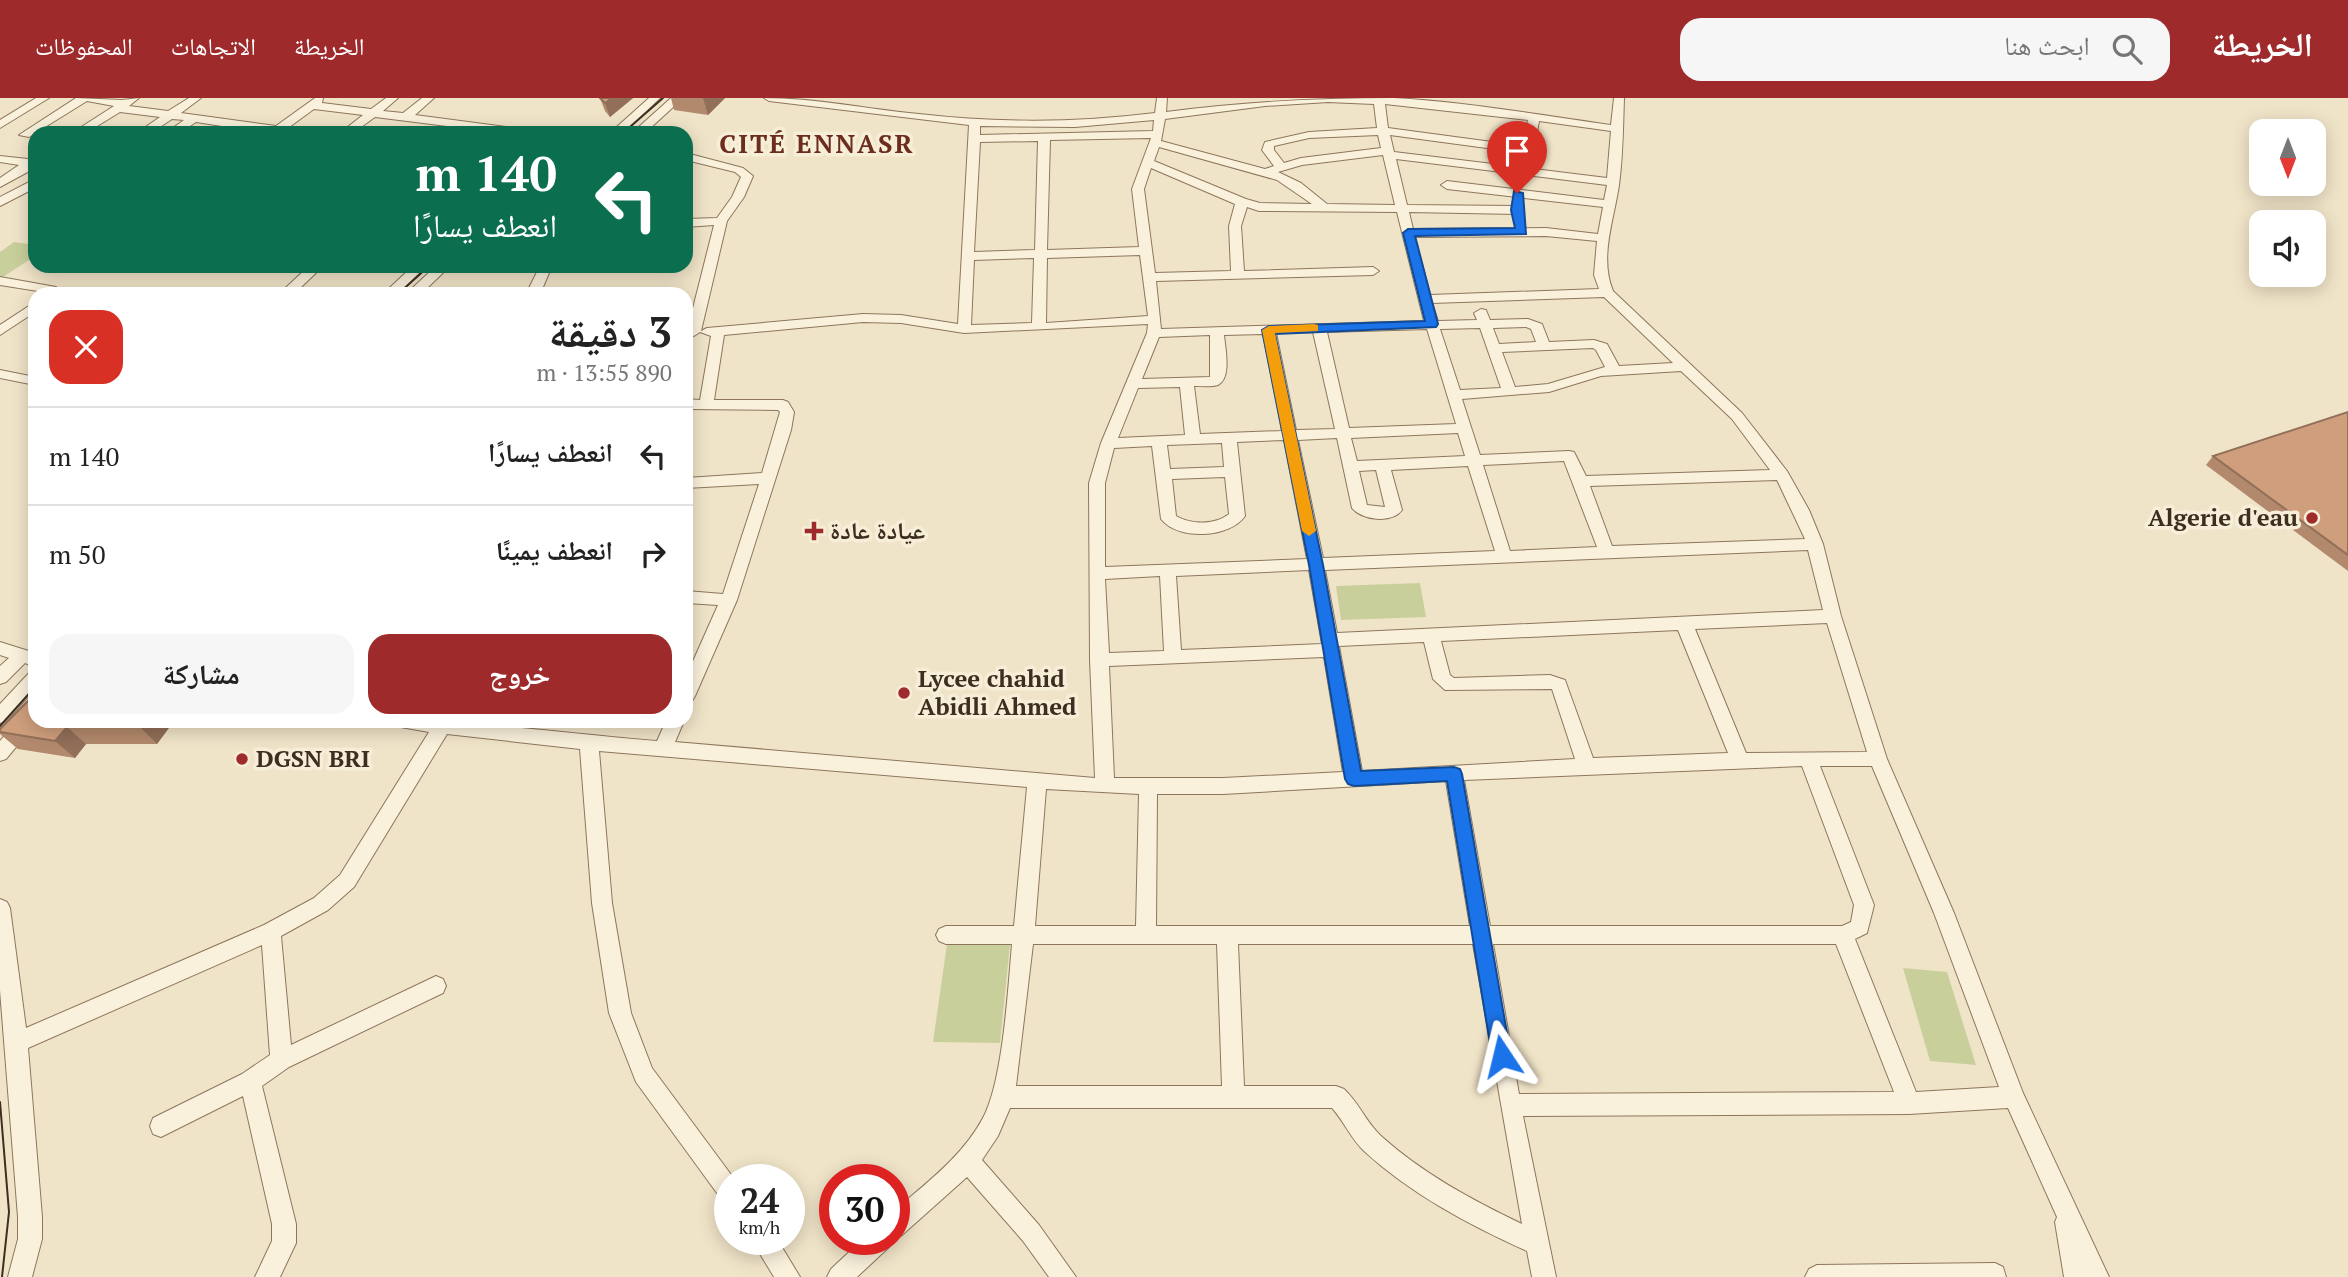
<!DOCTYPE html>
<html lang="ar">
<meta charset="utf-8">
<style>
:root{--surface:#fff;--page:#f6f6f6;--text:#222;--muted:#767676;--line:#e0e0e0;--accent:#9e2a2b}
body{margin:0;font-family:"PT Serif","Noto Naskh Arabic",serif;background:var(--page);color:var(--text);direction:rtl;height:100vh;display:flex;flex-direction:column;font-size:26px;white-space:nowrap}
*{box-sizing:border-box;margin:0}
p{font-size:23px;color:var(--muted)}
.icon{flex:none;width:38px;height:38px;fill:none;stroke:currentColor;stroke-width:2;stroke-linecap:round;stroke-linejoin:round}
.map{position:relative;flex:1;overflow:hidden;direction:ltr}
.panel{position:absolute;left:28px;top:189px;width:665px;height:441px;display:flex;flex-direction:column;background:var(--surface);border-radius:21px;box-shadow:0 4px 18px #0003;direction:rtl}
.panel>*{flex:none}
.hud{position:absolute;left:28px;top:28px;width:665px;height:147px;border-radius:21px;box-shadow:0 4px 18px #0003;direction:rtl;background:#0b6e4f;color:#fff;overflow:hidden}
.needle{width:46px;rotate:180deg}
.controls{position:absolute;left:2249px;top:21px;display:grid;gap:14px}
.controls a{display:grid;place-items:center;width:77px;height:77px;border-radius:14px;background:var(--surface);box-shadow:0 4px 18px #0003;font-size:35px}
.speed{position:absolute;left:714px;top:1066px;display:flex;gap:14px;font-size:35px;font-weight:700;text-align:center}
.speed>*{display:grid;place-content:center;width:91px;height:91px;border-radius:50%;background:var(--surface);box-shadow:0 4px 18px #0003;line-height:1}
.speed small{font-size:18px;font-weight:400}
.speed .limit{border:10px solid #d22;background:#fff;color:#111}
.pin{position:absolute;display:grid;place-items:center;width:60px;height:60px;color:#fff;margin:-72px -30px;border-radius:50% 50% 50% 0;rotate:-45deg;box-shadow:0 0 7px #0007}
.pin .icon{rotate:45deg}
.me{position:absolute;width:77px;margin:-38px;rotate:350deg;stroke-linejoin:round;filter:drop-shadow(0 0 5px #0008)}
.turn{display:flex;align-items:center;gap:24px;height:147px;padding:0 21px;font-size:32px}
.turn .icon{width:91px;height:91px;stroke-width:2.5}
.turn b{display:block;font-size:49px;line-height:60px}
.round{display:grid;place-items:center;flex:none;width:74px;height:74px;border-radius:21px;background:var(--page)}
.headline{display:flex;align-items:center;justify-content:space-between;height:119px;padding:0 21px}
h1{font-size:42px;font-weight:800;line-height:52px}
.primary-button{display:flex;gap:14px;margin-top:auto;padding:14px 21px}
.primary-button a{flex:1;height:80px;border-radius:21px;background:var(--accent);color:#fff;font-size:28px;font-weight:800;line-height:80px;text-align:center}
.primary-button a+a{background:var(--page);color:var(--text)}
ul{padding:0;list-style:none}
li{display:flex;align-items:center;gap:21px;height:98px;padding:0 21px;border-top:2px solid var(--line)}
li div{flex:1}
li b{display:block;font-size:26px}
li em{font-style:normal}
header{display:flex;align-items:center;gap:42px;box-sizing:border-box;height:98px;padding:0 35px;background:var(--accent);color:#fff}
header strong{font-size:33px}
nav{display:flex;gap:38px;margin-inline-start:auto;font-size:24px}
.search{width:490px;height:63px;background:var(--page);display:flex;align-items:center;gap:18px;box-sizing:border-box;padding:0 24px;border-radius:21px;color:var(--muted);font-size:26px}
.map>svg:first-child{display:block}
</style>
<header>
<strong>الخريطة</strong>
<div class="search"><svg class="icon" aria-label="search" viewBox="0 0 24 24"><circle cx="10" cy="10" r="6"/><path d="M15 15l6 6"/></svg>ابحث هنا</div>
<nav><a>الخريطة</a><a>الاتجاهات</a><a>المحفوظات</a></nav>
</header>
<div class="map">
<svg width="2348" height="1179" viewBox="0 0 2348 1179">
<rect width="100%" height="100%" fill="#f0e4c8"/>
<g fill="#c9cf9b">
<path d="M14 144 35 147V158L3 179H0V154Z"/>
<path d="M1420 485 1426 519 1341 522 1336 488Z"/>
<path d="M947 846H1010L1000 945 933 944Z"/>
<path d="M1903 870 1947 874 1976 967 1930 963Z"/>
</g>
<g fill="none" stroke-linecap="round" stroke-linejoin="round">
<defs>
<g id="minor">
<path d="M36 0H49L0 30V22Z"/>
<path d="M76 0 122 2 139 0 129 8 168 13 189 0H201L181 15 276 28 315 0H323L322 5 371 11 386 0H398L383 13 403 15 422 0H434L415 17 529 32 535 35H503L375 19 353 35H340L363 17 314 11 288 30 307 35H268L196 24 180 35H166L184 22 172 21 151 35H137L160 19 120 14 86 35H72L114 8 87 3 29 39 19 37Z"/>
<path d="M649 0H660L623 35H610Z"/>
<path d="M671 0H683L645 35H632Z"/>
<path d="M764 0C815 0 867 11 919 16 997 25 1076 25 1155 15L1157 0H1167L1166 14C1242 4 1317 0 1394 0 1467 4 1540 17 1611 27L1614 0H1624C1623 29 1623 57 1619 87 1614 122 1599 159 1613 193L1742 315 1787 373 1809 412 1823 446 1841 518 1887 661 1954 815 2023 995 2109 1179H2064L2055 1124 2057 1119 2008 1010 1909 1016 1523 1018 1556 1179H1532L1527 1153C1469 1127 1411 1096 1364 1053 1351 1041 1344 1023 1332 1010H1010L998 1038 982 1062 1039 1127 1076 1179H1049L1023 1143 967 1079 902 1137 894 1141V1113C926 1085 962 1059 983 1020 1003 983 1008 891 1012 846H946L939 843 936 837 939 831 946 828H1014L1027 689 599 653 612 805 631 915 652 970 735 1082H730V1105L722 1102 636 984 609 915 592 805 580 651 447 636 354 789 328 812 281 838 291 947 436 878 443 881 446 888 443 895 289 969 262 988 296 1126V1145L280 1179H255L272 1143V1126L243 998 161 1039 153 1036 150 1028 153 1020 242 976 270 957 262 847 28 950 42 1119V1141L32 1179H8L18 1141V1119L0 892V801L7 804 10 810 26 930 264 827 314 800 340 777 429 634 395 628 392 623C481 623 569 636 657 643L666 623H684L675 644 1095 680 1090 562 1089 385 1101 345 1147 235 1148 226 964 235 901 225 863 224 724 237 714 302H783L788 304 794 314 791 332 737 502 695 598 692 603 686 605V579L718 507 686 505V493L723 496 759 386 686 390V380L762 375 780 314 778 312 686 311V301L700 302 711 238 700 234 694 238 687 234 714 127 686 129V121L717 120 732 99 741 79 735 74 686 62V55L743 70 753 78 744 99 727 123 701 233 707 230 863 216 901 217 958 226 969 27 769 3ZM1328 4 1374 6 1377 30 1309 34 1265 44 1262 52 1274 68 1265 71 1161 43 1165 21 1265 8ZM1385 6 1528 22 1522 48 1388 30ZM1154 22 1153 33 980 37V28L1075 29ZM1539 23 1611 33 1607 80 1394 54 1390 37 1524 55 1534 50ZM1378 37 1381 50 1301 60 1284 65 1274 52V48L1309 40ZM1151 40 1132 91 1139 149 1047 152 1050 42ZM1038 43 1035 152 974 154 980 44ZM1159 49 1277 82 1312 106 1260 105 1246 101 1154 63ZM1383 57 1395 107 1327 106 1301 85 1278 74 1302 67ZM1396 61 1607 87 1604 102 1447 83 1441 87 1447 91 1603 109 1598 136 1546 130 1413 131 1409 114 1517 116 1523 112 1517 108 1407 107ZM1151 70 1235 106 1229 128 1231 173 1155 175 1144 91ZM1247 109 1259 113 1397 114 1424 223 1161 231 1156 183 1373 177 1379 173 1373 169 1244 173 1241 128ZM1546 138 1597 143 1594 177 1599 191 1430 197 1415 139ZM1140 157 1148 218 1046 225 1047 160ZM1034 160 1032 225 971 227 974 162ZM1604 199 1673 265 1619 268 1607 246 1594 242 1549 244 1542 226 1528 221 1490 222 1486 212 1481 211 1474 215 1477 222 1438 223 1432 205ZM1526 229 1531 231 1536 244 1499 246 1493 230ZM1480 230 1501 290 1460 292 1440 231ZM1427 231 1456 326 1349 330 1327 234ZM1313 234 1335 331 1296 332 1276 235ZM1263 236 1282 333 1200 336 1194 288C1201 288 1212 289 1218 287 1232 280 1225 249 1224 237ZM1210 237V279L1142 281 1159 239ZM1593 250 1596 252 1605 269 1548 286 1515 289 1502 254ZM1681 273 1732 321 1770 372 1586 378 1574 354 1569 353 1480 357 1462 301 1549 294 1601 278ZM1180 289 1185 337 1118 340 1138 290ZM1458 335 1465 358 1357 363 1351 340ZM1337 340 1352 410C1362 422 1392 426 1402 412L1391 372 1468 368 1495 453 1323 460 1298 342ZM1284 342 1307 461 1105 469V385L1114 350 1152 348 1161 421C1178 443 1230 440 1245 418L1237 344ZM1222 345 1224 369 1170 371 1167 347ZM1564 363 1597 449 1510 453 1483 367ZM1376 372 1385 409 1367 407 1359 373ZM1225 379 1229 416C1215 427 1192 427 1176 418L1172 381ZM1777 382 1805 441 1612 448 1590 388ZM1808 452 1823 512 1337 535 1325 472ZM1309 472 1322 546 1181 552 1176 478ZM1160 478 1164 553 1109 555 1105 481ZM1827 525 1867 654 1746 655 1695 531ZM1678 532 1728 655 1593 660 1565 582 1550 577 1454 580 1450 577 1441 543ZM1424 544 1433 581 1445 592 1552 591 1575 661 1362 673 1339 548ZM1324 559 1343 674 1223 680H1114L1109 568ZM1802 668 1854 807 1851 824 1842 828H1490L1464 682ZM1820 668H1872L1934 815 1999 989 1916 994 1855 841 1867 835 1874 807ZM1446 683 1470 828H1156L1157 696H1223ZM1046 691 1139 696 1136 828H1035ZM1033 846H1217L1222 988H1016ZM1238 846H1473L1522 1126C1472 1102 1422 1075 1381 1038 1366 1024 1359 1005 1344 991L1336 988H1244ZM1493 846H1836L1894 994 1519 996Z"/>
<path d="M0 58 28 61 35 59V70L0 89V80L19 67 0 64Z"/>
<path d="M35 81V90L0 108V99Z"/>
<path d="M309 168H323L294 196H279Z"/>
<path d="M413 168H426L398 196H383Z"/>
<path d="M436 168H450L421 196H406Z"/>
<path d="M540 168H552L540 196H526Z"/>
<path d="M0 179 56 189 57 196 0 187Z"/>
<path d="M35 204V214L0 237V227Z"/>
<path d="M0 272 35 279V287L0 280Z"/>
<path d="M0 544 35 555V569L25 565 6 584 0 586V568L9 560 0 557Z"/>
<path d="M35 573V591L6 623 0 625V606L29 575Z"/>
<path d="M35 607V623H38L6 661 0 663V643L29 609Z"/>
<path d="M751 1141H777L800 1179H774Z"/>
<path d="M863 1141H893L889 1149 857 1179H827L831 1171Z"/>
<path d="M1995 1165 2003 1169 2006 1179H1805L1809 1171 1817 1167Z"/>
</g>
</defs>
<use href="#minor" stroke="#8d765c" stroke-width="2"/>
<use href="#minor" fill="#faf1dc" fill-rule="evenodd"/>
<g stroke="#3d2e20" stroke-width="2">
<path d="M623 35 663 0"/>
<path d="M398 196 429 168"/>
<path d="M0 628 35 589"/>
<path d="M0 1004 9 1114 2 1179"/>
</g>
</g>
<g fill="#b2896c">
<path d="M600 0H633L610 19 605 13Z"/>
<path d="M671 0H725L708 17 674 12Z"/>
<path d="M2348 314V473L2206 367 2213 358Z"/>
<path d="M35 623H174L157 646H86L75 660 18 651 0 636V634Z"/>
</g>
<g fill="#916f58">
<path d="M612 0H633L610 19 605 5Z"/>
<path d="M703 0H725L708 17Z"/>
<path d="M143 623H174L157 646 139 628Z"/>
<path d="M67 629 86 646 75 660 55 643Z"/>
</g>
<g fill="#cf9f7d" stroke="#916f58" stroke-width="2">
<path d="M600 0H612L605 5Z"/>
<path d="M2348 314V457L2213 358Z"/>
<path d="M35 596V623H143L139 628 67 629 55 643 0 634V631Z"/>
</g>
<path fill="#1a73e8" stroke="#114b97" stroke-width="2" d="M1514 93 1523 95 1526 136 1415 138 1438 226 1436 229 1275 236 1323 467 1361 673 1454 669 1460 671 1462 676 1511 958 1508 965 1502 968 1495 965 1492 958 1447 683 1354 688 1348 686 1345 681 1309 467 1262 232 1269 228 1425 223 1403 135 1408 131 1515 130 1511 112Z"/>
<path fill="#f59e0b" d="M1314 226 1318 227V233L1275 235 1316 433 1309 438 1302 433 1262 232 1269 228Z"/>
<g fill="#9e2a2b" stroke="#f7eed8" stroke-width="2.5">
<circle cx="2312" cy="420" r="7"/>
<path d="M810.5 422.5h7v7h7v7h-7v7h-7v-7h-7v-7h7z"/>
<circle cx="904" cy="595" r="7"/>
<circle cx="242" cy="661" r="7"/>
</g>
<g text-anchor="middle" stroke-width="7" stroke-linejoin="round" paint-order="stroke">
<g font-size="24" font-weight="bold" fill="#3d2e20" stroke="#f7eed8" text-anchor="start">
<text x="2298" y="428" text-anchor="end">Algerie d'eau</text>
<text x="830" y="441">عيادة عادة</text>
<text x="918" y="589">Lycee chahid<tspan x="918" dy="28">Abidli Ahmed</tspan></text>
<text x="256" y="669">DGSN BRI</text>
</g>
<g font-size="26" font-weight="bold" letter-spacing="2" fill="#6b2e1e" stroke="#f7eed8">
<text x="817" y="55">CITÉ ENNASR</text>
</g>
</g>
</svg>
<div class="controls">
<a><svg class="needle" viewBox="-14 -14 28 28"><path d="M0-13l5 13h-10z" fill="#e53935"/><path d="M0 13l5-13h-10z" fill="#767676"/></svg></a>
<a><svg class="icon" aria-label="sound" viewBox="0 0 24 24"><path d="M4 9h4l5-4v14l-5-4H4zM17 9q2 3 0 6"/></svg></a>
</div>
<div class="speed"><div>24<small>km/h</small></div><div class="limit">30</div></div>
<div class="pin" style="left:1517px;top:95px;background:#d93025"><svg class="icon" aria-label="arrive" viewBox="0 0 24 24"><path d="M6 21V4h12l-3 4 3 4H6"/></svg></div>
<svg class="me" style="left:1502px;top:958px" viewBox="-20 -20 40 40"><path d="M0-17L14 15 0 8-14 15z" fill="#1a73e8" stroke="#fff" stroke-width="4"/></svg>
<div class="hud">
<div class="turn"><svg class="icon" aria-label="left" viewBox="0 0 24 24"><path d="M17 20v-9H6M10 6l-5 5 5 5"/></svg><div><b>140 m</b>انعطف يسارًا</div></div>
</div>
<section class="panel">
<div class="headline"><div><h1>3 دقيقة</h1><p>890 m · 13:55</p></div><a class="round" style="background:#d93025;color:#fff"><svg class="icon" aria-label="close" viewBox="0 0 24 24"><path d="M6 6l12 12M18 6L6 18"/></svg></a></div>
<ul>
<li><svg class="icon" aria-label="left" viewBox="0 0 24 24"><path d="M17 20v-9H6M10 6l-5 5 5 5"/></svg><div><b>انعطف يسارًا</b></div><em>140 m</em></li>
<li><svg class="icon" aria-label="right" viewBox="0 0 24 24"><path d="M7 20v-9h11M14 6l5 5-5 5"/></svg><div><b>انعطف يمينًا</b></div><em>50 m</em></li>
</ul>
<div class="primary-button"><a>خروج</a><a>مشاركة</a></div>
</section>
</div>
